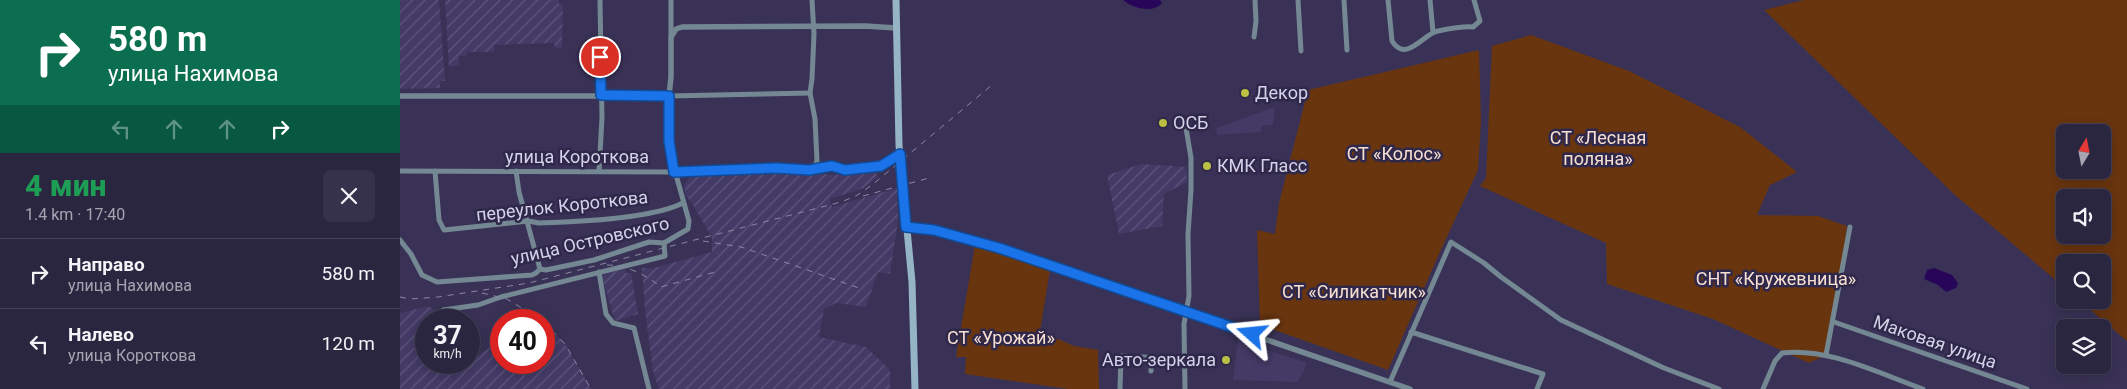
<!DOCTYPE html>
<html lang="ru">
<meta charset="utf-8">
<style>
:root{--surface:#2b2640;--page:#37324b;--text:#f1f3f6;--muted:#a6a5b1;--line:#474359}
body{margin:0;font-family:Roboto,sans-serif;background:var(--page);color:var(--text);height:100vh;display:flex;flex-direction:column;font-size:19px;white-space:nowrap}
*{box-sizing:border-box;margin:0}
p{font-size:16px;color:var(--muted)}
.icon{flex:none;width:28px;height:28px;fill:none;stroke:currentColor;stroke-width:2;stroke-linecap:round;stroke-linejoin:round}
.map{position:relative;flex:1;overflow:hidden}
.drawer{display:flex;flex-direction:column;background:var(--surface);width:400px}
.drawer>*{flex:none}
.hud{background:#0b6e4f;color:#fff;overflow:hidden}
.needle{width:32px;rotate:10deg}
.fabs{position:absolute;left:1656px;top:124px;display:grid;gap:10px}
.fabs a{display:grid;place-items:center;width:55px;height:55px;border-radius:8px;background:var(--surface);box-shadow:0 2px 12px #0003,0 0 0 1px var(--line);font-size:25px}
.speed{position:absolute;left:15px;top:309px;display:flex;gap:10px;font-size:25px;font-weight:700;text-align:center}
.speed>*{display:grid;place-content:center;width:65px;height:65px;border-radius:50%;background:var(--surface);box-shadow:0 2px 12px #0003,0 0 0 1px var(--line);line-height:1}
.speed small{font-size:12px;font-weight:400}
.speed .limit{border:8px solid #d22;background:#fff;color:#111}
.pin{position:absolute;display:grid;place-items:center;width:42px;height:42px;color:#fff;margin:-21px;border:2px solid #fff;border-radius:50%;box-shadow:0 1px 5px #0007}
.me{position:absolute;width:55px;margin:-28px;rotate:288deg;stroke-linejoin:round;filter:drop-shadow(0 0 4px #0008)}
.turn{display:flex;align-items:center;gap:18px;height:105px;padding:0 25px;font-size:22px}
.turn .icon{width:65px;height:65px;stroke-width:2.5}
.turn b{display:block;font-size:35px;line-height:42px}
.lanes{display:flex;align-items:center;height:48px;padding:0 25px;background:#0003;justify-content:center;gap:25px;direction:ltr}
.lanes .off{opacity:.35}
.round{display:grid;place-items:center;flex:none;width:52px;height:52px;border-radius:8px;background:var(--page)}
.head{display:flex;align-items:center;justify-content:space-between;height:85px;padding:0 25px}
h1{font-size:30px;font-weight:800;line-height:38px;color:#1e9e55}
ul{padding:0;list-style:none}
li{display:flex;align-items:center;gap:15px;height:70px;padding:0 25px;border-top:1px solid var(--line)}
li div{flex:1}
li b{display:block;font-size:19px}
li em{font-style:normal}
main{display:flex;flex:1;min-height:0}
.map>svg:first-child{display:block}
</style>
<main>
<section class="drawer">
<div class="hud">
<div class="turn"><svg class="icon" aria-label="right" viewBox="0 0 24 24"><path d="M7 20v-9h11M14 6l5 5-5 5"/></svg><div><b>580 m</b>улица Нахимова</div></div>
<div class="lanes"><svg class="icon off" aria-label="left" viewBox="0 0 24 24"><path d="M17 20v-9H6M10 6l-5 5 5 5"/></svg><svg class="icon off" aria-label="ahead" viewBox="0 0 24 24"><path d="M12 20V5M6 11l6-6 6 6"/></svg><svg class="icon off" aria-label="ahead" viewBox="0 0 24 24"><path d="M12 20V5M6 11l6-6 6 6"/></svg><svg class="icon" aria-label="right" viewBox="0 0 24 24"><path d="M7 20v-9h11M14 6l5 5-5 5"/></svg></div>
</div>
<div class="head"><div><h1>4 мин</h1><p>1.4 km · 17:40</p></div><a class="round"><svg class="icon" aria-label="close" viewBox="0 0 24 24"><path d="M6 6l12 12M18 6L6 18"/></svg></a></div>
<ul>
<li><svg class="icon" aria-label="right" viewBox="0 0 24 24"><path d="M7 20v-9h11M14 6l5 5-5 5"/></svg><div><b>Направо</b><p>улица Нахимова</p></div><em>580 m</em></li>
<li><svg class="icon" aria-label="left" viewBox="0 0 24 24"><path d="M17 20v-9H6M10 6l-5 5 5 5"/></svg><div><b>Налево</b><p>улица Короткова</p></div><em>120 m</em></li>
</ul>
</section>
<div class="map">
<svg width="1727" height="389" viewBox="0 0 1727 389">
<defs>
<pattern id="industrial-furrows" width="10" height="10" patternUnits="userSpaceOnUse" patternTransform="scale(1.25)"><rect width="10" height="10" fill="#433a66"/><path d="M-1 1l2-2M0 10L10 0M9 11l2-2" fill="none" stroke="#5d567c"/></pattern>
</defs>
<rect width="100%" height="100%" fill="#393256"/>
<g fill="#433a66">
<path d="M875 107 873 125 862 126 860 132 817 135 816 128Z"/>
<path d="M838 340 907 363 898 382 833 380Z"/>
</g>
<g fill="url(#industrial-furrows)">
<path d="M0 0H39L45 81H40V88L0 89Z"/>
<path d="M45 0H159V4L163 5 162 48H155L154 43 94 45V52H67L66 56H59V65L49 67Z"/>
<path d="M742 164 786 167 787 182 764 194 762 226 719 234 707 175Z"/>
<path d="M473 167 478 177 464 188 430 199 432 207 497 188 498 221 490 274 478 272 466 307 436 303 424 309 419 337 466 347 490 370V389H259L253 371 245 311 242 268H254L312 252V238L292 203 286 196 284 185 290 177 388 173 449 175Z"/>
<path d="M225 269 226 273H231L238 314 215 321 202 277 204 274Z"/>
<path d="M28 306 37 311 44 320H26V362H69V352L74 359 97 342 93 336 96 333 95 331 101 326V362H144V322L165 344 191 389H0V313Z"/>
<path d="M130 312 141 320H118L124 315Z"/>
</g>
<g fill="#69350f" fill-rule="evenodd">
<path d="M1404 0H1727V341L1679 300H1702V262H1665V288L1555 195 1364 10ZM1702 132V170H1665V132ZM1665 198H1702V235H1665Z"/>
<path d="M1131 35 1229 71 1340 127 1397 172 1370 185 1357 215 1418 216 1447 226 1439 286 1426 355 1409 363 1313 319 1207 284 1206 243 1080 186 1086 178 1092 46Z"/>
<path d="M1079 50 1081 121 1078 170 1039 254 988 370 860 325 857 230 875 234 879 203 908 90Z"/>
<path d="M575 245 650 270 640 331 674 346 698 350 699 389H668L565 374 566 357H556Z"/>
</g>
<g fill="#270659">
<path d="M723 0H760L762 3C753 14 732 8 723 0Z"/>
<path d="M1534 268 1552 275 1558 283 1556 288 1546 292 1538 285 1524 279 1527 270Z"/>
</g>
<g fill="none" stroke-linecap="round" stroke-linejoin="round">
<g stroke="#748893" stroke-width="5">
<path d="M271 0V36"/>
<path d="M412 0 414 34 412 79 410 93 415 119 417 161 414 169"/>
<path d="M898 0 901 51"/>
<path d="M944 0 947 50"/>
<path d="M988 0 992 41C1006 64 1024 33 1038 31 1048 29 1063 26 1073 27L1080 21 1074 0"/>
<path d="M1030 0 1033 32"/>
<path d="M854 37 856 21 855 0"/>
<path d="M0 171 274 172 376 168 409 170 431 166 445 170 481 166 500 155"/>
<path d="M35 171 39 220 44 230 128 221 139 223C175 222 251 219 283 203"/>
<path d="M116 171 119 192 140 269"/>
<path d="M199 171 202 118 200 0"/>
<path d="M0 240 11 254 22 275 37 282 132 275 136 273 140 269"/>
<path d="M140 269 146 270 194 260 249 242 264 243 288 229 289 221 271 157 269 96 410 93"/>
<path d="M199 272 206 314 213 323 234 328 249 389"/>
<path d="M43 310 78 305 101 297 265 256 264 243"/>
<path d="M1434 322 1627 389"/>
<path d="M1011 332 1143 374 1137 389"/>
<path d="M1426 355 1450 227"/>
<path d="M751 371 752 358"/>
<path d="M990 382 1051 242 1084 263 1101 277 1161 320 1264 368 1319 389"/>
<path d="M720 389 721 356 784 359"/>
<path d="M785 389 784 324 789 296 788 234 791 190V158L785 122"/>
<path d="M1363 389 1375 361 1382 353C1428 347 1480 374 1523 389"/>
</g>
<g stroke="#748893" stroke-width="5.5">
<path d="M0 96H269L271 77V37L276 29 282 27 465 26 496 28"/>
<path d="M506 227 534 230 599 248 1010 389"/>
</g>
<path stroke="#95b5c6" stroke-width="7" d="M496 0 499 145 512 282 515 389"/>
<g stroke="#8c87a4" stroke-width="1" stroke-dasharray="6 6" stroke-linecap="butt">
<path d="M463 196 529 178"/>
<path d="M303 241 341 247 459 288"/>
<path d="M207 265C227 265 246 275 261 287L315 272"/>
<path d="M82 293 107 299 141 320"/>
<path d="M0 297 10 299 38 297 129 283 441 202 456 196 472 185 592 85"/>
<path d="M144 322 165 344 191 389"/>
</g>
</g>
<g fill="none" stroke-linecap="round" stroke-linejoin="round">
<defs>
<path id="route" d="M200 57 201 95 269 96V141L274 172 376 168 409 170 432 166 445 170 481 166 500 154 506 227 534 230 599 248 852 334"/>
</defs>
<use href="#route" stroke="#114b97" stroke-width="12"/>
<use href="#route" stroke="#1a73e8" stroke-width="9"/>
</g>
<g fill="#bbc045" stroke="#2f284b" stroke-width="2">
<circle cx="845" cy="93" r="5"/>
<circle cx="763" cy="123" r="5"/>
<circle cx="807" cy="166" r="5"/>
<circle cx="826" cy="360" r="5"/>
</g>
<g text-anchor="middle" stroke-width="5" stroke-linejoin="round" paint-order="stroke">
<g font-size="18" fill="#d5d2e9" stroke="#2f284b" text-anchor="start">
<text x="855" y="99">Декор</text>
<text x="773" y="129">ОСБ</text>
<text x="817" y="172">КМК Гласс</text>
<text x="816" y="366" text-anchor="end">Авто-зеркала</text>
</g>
<g font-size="18" fill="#f7dfd1" stroke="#2f284b">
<text x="1198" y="144">СТ «Лесная<tspan x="1198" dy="21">поляна»</tspan></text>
<text x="994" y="160">СТ «Колос»</text>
<text x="1376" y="285">СНТ «Кружевница»</text>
<text x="954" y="298">СТ «Силикатчик»</text>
<text x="601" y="344">СТ «Урожай»</text>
</g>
<g font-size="18" fill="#d5d2e9" stroke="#2f284b">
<text x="177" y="163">улица Короткова</text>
<text transform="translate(162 206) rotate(-6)" y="6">переулок Короткова</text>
<text transform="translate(190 241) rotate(-13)" y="6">улица Островского</text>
<text transform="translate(1535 342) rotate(19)" y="6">Маковая улица</text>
</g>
</g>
</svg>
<div class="fabs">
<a><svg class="needle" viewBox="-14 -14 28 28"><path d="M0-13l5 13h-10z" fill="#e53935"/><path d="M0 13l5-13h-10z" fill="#a6a5b1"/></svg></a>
<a><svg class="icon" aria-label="sound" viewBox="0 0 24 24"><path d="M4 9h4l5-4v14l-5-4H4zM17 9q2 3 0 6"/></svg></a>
<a><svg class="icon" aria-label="search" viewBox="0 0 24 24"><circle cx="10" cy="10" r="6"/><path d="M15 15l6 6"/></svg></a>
<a><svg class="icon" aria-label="layers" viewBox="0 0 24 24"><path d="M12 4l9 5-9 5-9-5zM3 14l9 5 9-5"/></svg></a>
</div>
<div class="speed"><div>37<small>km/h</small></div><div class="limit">40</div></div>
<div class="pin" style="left:200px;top:57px;background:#d93025"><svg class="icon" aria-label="arrive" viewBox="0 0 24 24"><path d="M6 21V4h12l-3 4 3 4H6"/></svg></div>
<svg class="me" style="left:852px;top:334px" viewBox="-20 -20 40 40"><path d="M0-17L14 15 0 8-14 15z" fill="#1a73e8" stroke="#fff" stroke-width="4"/></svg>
</div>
</main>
